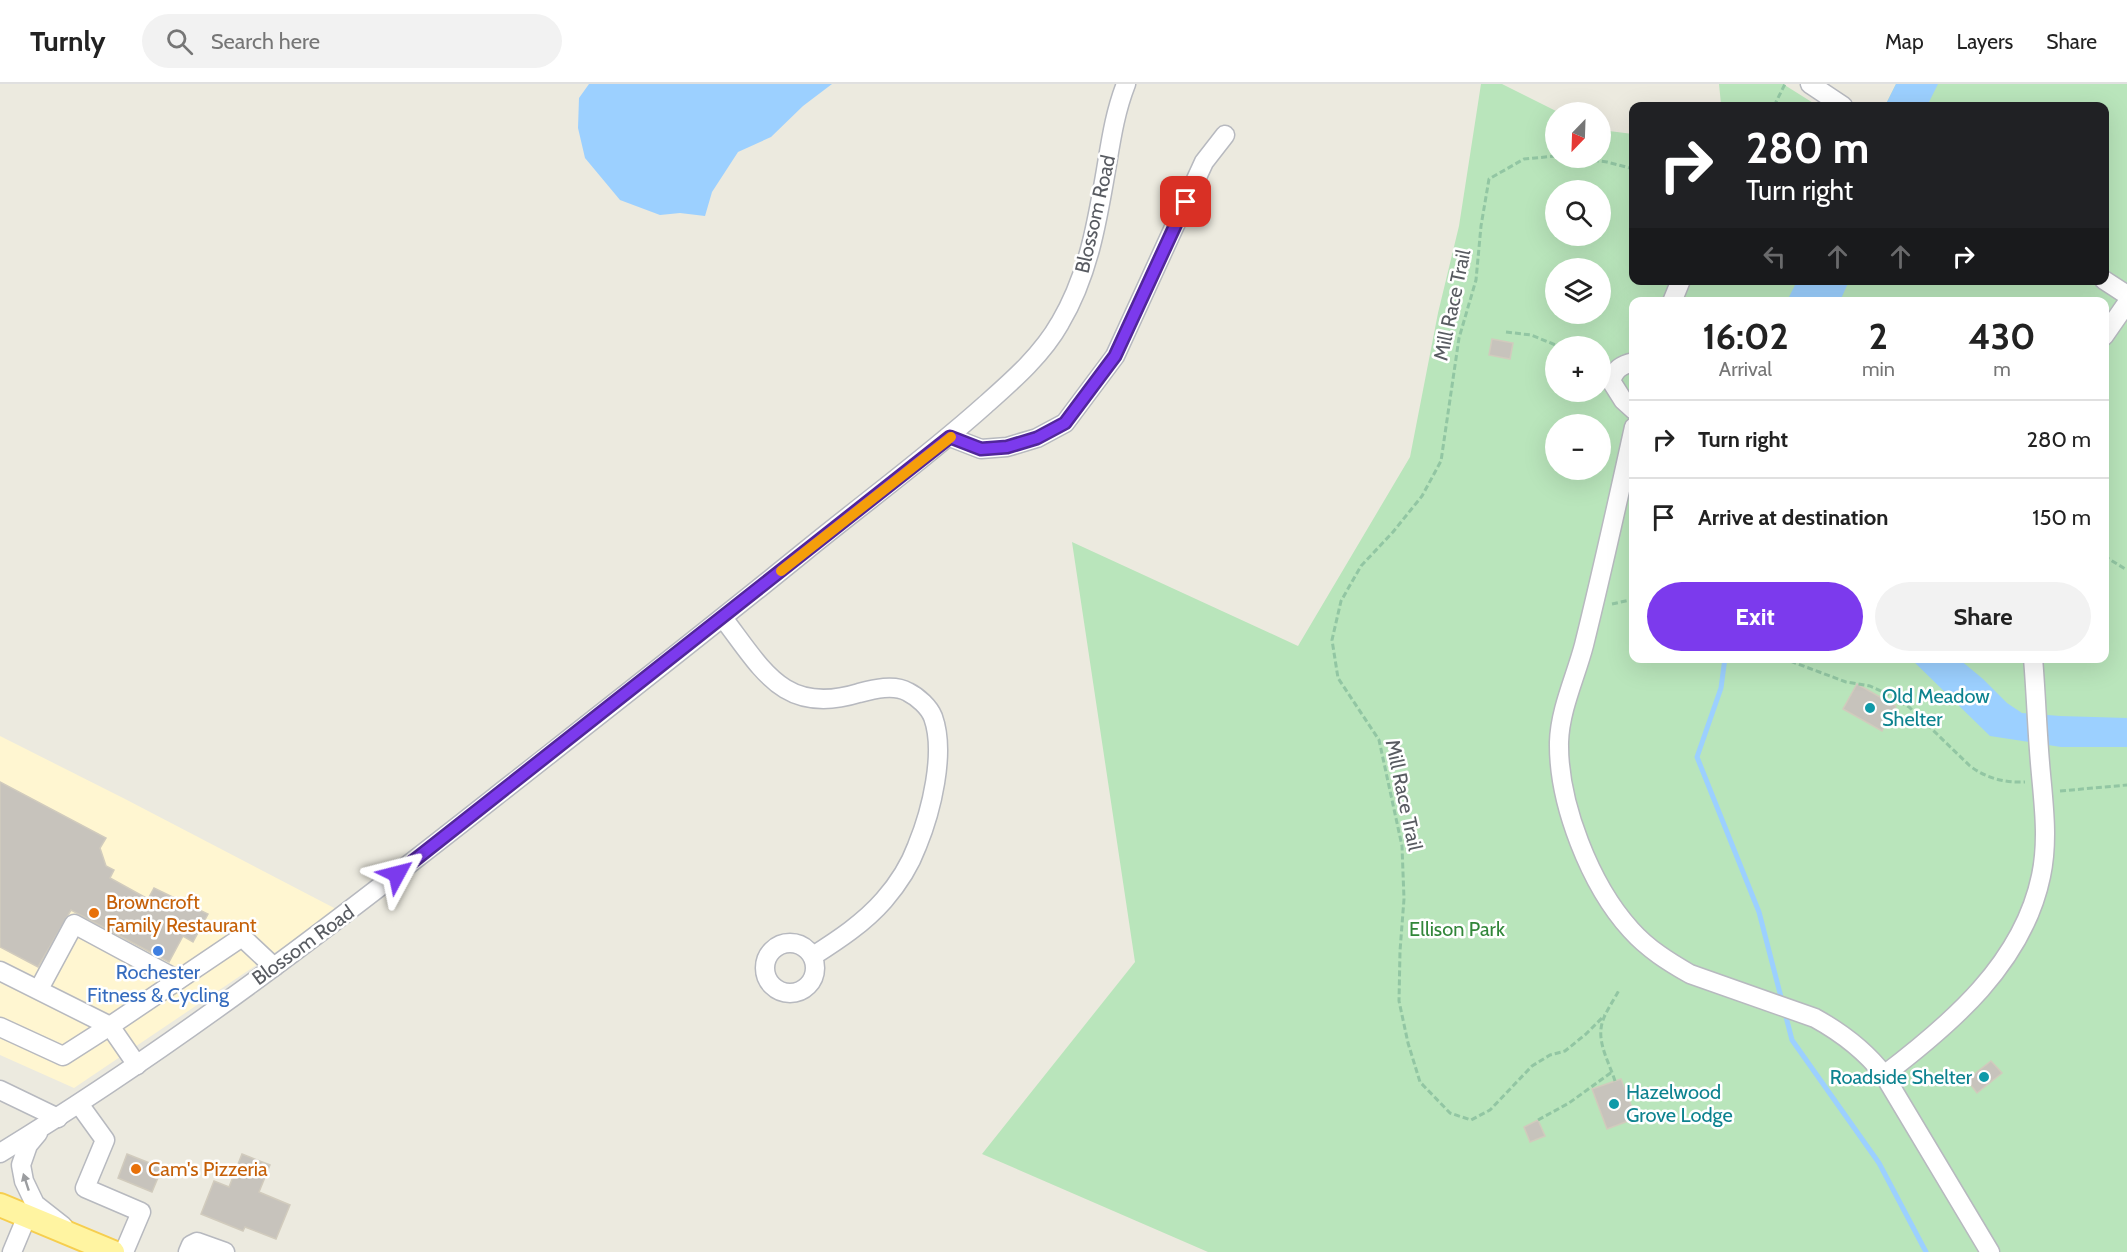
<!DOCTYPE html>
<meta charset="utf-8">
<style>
:root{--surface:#fff;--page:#f2f2f2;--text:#222;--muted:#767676;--line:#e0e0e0;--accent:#7c3aed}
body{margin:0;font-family:Cabin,sans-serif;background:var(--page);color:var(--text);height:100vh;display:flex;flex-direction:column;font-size:22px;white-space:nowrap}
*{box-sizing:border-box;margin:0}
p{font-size:20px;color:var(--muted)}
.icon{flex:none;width:33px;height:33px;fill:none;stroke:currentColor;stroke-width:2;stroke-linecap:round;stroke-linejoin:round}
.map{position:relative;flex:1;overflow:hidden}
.drawer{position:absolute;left:1629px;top:213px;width:480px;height:366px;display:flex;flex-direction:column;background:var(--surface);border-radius:12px;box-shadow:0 6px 24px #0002}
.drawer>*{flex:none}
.guide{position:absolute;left:1629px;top:18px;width:480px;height:183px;border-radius:12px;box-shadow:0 6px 24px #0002;background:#202124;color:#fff;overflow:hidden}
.needle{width:39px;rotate:203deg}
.fabs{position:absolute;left:1545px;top:18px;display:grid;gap:12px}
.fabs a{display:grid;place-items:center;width:66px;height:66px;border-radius:50%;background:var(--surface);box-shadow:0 6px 24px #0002;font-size:30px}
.pin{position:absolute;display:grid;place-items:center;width:51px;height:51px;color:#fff;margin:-26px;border-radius:12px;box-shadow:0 3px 9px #0006}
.me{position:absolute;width:66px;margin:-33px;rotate:52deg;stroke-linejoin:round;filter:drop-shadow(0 0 4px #0008)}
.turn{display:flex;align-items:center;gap:21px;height:126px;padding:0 18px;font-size:27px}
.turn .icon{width:78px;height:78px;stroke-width:2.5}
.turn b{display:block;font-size:42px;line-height:51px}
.lanes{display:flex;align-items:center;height:57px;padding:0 18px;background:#0003;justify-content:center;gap:30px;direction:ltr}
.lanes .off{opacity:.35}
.eta{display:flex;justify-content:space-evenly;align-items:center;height:102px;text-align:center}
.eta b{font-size:36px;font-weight:700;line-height:42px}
.button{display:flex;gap:12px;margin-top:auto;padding:12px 18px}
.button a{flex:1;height:69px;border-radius:36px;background:var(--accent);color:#fff;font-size:24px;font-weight:700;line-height:69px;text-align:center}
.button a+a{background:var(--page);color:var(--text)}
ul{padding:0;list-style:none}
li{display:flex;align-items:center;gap:18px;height:78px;padding:0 18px;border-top:2px solid var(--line)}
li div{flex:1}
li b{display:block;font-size:22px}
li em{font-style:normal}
header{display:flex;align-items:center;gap:36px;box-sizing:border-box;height:84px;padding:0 30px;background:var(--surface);border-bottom:2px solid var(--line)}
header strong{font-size:28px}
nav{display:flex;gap:33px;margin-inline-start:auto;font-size:21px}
.search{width:420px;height:54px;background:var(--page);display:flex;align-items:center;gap:15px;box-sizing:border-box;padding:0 21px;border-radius:33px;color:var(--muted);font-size:22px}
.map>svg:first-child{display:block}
</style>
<header>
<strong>Turnly</strong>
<div class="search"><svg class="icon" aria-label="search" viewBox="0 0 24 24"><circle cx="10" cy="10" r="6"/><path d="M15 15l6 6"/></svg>Search here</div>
<nav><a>Map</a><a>Layers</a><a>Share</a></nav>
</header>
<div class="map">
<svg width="2127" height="1168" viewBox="0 0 2127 1168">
<rect width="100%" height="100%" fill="#eceadf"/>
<path fill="#fff6d1" d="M0 652 127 716 338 826 74 1004 0 971Z"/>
<g fill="#b9e5bb" fill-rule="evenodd">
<path d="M1481 0H1502L1558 28H1556V74H1600L1601 46 1633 50 1634 196H2104V22H1885L1896 0H2127V1168H1208L982 1070 1135 878 1072 458 1298 562 1410 373 1438 229 1459 142ZM1556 106H1600V152H1556ZM1556 184H1600V230H1556ZM1634 218H2104V574H1634ZM1556 262H1600V308H1556ZM1556 340H1600V386H1556Z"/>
<path d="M1719 0H1783L1818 22H1718L1721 20Z"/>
</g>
<g fill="#9cd0ff">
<path d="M589 0H832L803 22 771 53 738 68 712 108 705 132 680 129 660 131 620 116 585 74 578 44 579 14Z"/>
<path d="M1896 0H1938L1927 22H1885Z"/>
<path d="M1797 197V196L1849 197 1840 217H1787Z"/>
<path d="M1911 575H1959L1983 595 2007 619 2022 629 2060 632 2127 634V663H2061L1990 652Z"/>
</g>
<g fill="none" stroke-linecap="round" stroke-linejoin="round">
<g stroke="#9cd0ff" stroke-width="5">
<path d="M1725 574 1721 604 1697 673 1759 828 1782 917"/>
<path d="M1785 929 1792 956 1879 1079 1926 1168"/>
</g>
</g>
<g fill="#c7c3bc" stroke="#d1cbbd" stroke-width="1.5">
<path d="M1492 255 1513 259 1510 275 1489 271Z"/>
<path d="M1857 600 1896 622 1882 647 1843 625Z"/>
<path d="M0 698 106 754 100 764 106 782 114 786 110 794 148 815 154 804 208 830 193 858 183 852 169 878 71 826 38 883 0 863Z"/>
<path d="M1991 977 2002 989 1977 1009 1967 996Z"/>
<path d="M1621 995 1636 1034 1607 1045 1592 1005Z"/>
<path d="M1538 1036 1545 1052 1530 1058 1524 1043Z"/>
<path d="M127 1070 162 1084 152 1108 118 1094Z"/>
<path d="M242 1070 270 1081 259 1108 290 1121 276 1155 245 1143 243 1147 201 1130 214 1097 229 1103Z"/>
</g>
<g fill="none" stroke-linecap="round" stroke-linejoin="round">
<defs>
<g id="minor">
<path d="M1810 0 1843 22"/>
<path d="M2104 196 2127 211"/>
<path d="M1672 218 1681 196"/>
<path d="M2104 252 2127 219"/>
<path d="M1634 278C1621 281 1615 285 1611 297L1623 316 1634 326"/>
<path d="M1634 343C1618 416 1602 488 1584 561 1576 592 1560 625 1559 658 1558 719 1590 801 1631 846 1648 865 1669 878 1690 890L1815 934C1842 949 1865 966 1884 991L1990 1168"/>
<path d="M950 353 981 365 1007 363 1037 354 1065 339 1115 272 1204 78 1225 51"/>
<path d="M723 534C763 586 784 632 859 609 874 605 894 600 908 608 918 613 929 623 933 633 946 669 931 728 917 762 910 781 897 801 884 816 864 839 838 856 813 872"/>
<circle cx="790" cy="884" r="25"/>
<path d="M0 887 110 942 63 972 0 943"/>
<path d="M39 905 74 840 178 896"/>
<path d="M137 981 110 942 242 853 274 883"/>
<path d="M1884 991C1951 940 2023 879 2041 792 2049 755 2043 716 2040 679 2037 644 2036 609 2033 574"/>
<path d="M0 1006 58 1034"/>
<path d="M79 1020 105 1056 85 1104 141 1128 124 1168"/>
<path d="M38 1049 28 1061 21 1081 24 1097 35 1120 63 1142"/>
<path d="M0 1069C174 963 335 839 495 713 598 632 702 551 804 468 864 419 927 373 985 321 1012 297 1042 271 1060 239 1088 192 1097 139 1106 86 1111 56 1115 28 1126 0"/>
<path d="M12 1168 27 1132"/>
<path d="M188 1168 191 1161 197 1158 225 1168"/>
</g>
<path id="major" d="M0 1121 113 1168"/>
</defs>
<use href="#minor" stroke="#b7b9bf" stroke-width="21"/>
<use href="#major" stroke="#f6ce4e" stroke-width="26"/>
<g stroke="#92c6a3" stroke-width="3" stroke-dasharray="6 3" stroke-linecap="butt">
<path d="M1774 22 1785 0"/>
<path d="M1556 72 1524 75 1489 95 1481 142 1476 196 1459 254 1441 377 1422 412 1393 448 1361 482 1341 517 1332 556 1338 594 1379 656 1402 762 1404 815 1400 867 1399 917 1408 959 1420 998 1450 1029 1471 1036 1490 1026 1532 982 1550 971 1565 967 1586 950 1605 931"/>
<path d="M1575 74 1607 78 1634 85"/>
<path d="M1506 248 1531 251 1558 262"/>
<path d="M2104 472 2127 486"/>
<path d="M1612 520 1634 515"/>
<path d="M1782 574 1846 598 1870 602 1885 609 1909 623 1970 682C1986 694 2004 699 2025 698"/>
<path d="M2060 707 2127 701"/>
<path d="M1615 997C1610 981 1599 962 1601 945 1602 932 1613 918 1619 906"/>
<path d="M1538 1036 1569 1019 1612 988"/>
</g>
<use href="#minor" stroke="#fff" stroke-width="18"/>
<use href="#major" stroke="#fff4a1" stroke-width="22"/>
</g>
<defs><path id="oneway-solid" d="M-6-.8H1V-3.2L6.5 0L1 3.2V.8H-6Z" transform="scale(1.5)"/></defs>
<use fill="#9b9da0" href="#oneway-solid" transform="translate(26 1098) rotate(-108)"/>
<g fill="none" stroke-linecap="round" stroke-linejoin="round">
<defs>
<path id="route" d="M397 790 950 353 981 365 1007 363 1037 354 1065 339 1115 272 1186 118"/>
</defs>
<use href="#route" stroke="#51269a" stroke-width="15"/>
<use href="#route" stroke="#7c3aed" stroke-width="10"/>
<path stroke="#f59e0b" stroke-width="10" d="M781 487 951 353"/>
</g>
<g fill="#0f9aa8" stroke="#fff" stroke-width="2">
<circle cx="1870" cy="624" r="6"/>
<circle cx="1984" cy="993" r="6"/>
<circle cx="1614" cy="1020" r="6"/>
</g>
<g fill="#e8710a" stroke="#fff" stroke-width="2">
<circle cx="94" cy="829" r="6"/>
<circle cx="136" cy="1085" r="6"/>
</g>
<circle fill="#3f7fe0" stroke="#fff" stroke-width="2" cx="158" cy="867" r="6"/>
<g text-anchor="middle" stroke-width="5" stroke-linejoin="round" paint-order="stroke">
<g font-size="20" fill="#585b61" stroke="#fff">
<text transform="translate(1095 130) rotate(-77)" y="7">Blossom Road</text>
<text transform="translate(1452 221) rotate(-78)" y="7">Mill Race Trail</text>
<text transform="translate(1404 711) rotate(78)" y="7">Mill Race Trail</text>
<text transform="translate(303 861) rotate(-36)" y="7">Blossom Road</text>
</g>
<g font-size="20" fill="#0d838f" stroke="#fff" text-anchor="start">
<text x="1882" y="619">Old Meadow<tspan x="1882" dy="23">Shelter</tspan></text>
<text x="1972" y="1000" text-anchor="end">Roadside Shelter</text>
<text x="1626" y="1015">Hazelwood<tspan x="1626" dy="23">Grove Lodge</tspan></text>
</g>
<g font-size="20" fill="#c56008" stroke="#fff" text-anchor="start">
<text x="106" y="825">Browncroft<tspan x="106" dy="23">Family Restaurant</tspan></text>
<text x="148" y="1092">Cam's Pizzeria</text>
</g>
<g font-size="20" fill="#318639" stroke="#fff">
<text x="1457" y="852">Ellison Park</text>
</g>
<g font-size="20" fill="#366cbe" stroke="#fff">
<text x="158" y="895">Rochester<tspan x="158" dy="23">Fitness &amp; Cycling</tspan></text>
</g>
</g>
</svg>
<div class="fabs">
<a><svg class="needle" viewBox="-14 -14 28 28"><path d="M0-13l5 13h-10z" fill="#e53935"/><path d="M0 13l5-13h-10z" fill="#767676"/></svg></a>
<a><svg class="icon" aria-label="search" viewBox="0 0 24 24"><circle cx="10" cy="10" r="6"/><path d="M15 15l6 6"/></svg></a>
<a><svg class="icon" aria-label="layers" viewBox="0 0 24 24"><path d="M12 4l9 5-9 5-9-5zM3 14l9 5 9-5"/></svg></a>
<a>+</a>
<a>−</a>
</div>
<div class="pin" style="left:1186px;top:118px;background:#d93025"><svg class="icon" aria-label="arrive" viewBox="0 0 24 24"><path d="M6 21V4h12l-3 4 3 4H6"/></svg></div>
<svg class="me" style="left:397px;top:790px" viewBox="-20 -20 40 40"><path d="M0-17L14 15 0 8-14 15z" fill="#7c3aed" stroke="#fff" stroke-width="4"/></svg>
<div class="guide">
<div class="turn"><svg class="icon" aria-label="right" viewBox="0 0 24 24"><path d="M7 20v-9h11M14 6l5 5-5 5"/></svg><div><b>280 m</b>Turn right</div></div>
<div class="lanes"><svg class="icon off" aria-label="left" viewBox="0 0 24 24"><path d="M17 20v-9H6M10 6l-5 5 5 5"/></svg><svg class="icon off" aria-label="ahead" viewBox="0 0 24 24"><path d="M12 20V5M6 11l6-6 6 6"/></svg><svg class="icon off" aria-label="ahead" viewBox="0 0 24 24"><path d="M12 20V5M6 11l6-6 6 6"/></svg><svg class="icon" aria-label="right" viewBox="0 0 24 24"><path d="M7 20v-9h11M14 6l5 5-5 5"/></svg></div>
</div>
<section class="drawer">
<div class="eta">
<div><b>16:02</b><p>Arrival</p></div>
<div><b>2</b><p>min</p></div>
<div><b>430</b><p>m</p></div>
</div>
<ul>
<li><svg class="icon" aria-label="right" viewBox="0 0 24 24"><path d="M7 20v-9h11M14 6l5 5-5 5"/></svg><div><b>Turn right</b></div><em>280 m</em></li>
<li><svg class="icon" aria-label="arrive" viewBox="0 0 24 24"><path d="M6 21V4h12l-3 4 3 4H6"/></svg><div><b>Arrive at destination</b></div><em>150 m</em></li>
</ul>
<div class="button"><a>Exit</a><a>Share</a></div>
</section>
</div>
